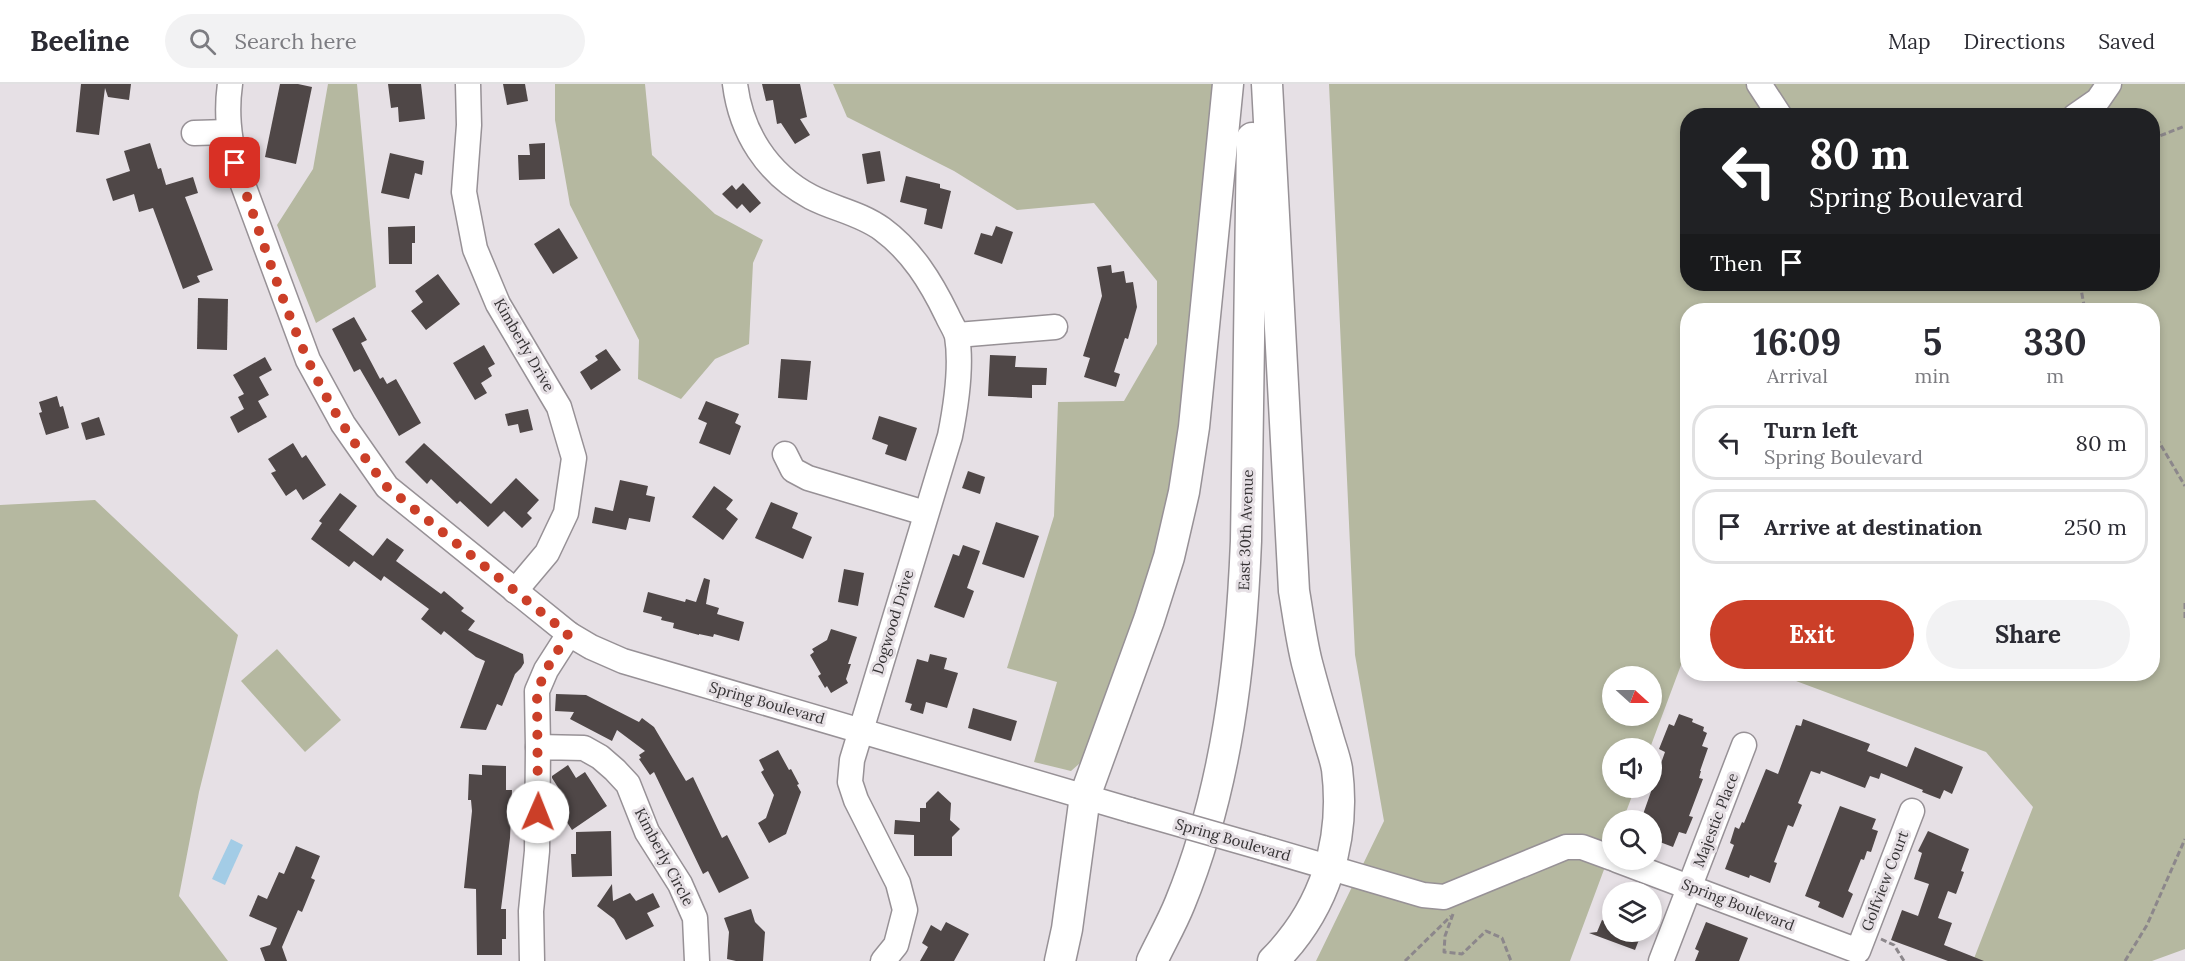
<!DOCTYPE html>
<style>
:root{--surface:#fff;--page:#f2f2f3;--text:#2b2b33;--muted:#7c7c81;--line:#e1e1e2;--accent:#cb3f28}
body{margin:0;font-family:Lora,serif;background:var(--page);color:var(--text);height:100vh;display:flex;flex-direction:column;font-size:22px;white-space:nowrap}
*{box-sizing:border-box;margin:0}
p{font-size:20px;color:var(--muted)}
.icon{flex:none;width:33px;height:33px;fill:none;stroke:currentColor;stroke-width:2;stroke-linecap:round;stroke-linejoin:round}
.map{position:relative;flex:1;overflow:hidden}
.drawer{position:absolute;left:1680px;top:219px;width:480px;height:378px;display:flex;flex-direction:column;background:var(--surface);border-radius:24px;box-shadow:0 3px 9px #0003}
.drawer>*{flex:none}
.hud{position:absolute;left:1680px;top:24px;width:480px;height:183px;border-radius:24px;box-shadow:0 3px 9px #0003;background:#202124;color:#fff;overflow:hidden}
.needle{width:39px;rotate:111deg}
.fabs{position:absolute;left:1602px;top:582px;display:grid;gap:12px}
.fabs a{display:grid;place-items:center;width:60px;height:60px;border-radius:50%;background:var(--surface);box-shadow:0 3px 9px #0003;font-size:30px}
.pin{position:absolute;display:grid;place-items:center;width:51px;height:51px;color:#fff;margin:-26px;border-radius:12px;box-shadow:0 3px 9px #0006}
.me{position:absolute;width:66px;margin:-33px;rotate:1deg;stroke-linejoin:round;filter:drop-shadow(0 0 4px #0008)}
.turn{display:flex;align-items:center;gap:21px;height:126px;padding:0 30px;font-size:27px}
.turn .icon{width:78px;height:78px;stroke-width:2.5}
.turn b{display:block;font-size:42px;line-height:51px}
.then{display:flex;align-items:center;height:57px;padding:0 30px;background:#0003;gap:12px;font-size:22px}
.eta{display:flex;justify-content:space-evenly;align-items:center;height:102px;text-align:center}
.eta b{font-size:36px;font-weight:700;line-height:42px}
.cta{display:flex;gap:12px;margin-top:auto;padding:12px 30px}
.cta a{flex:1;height:69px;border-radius:36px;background:var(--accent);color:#fff;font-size:24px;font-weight:700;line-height:69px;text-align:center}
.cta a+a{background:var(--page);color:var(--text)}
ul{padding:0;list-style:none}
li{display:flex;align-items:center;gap:18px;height:75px;margin:0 12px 9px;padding:0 18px;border:3px solid var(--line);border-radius:24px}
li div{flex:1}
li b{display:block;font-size:22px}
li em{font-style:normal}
header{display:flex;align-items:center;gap:36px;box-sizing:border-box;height:84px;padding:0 30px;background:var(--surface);border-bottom:2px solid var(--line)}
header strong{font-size:28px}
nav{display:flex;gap:33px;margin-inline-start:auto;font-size:21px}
.search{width:420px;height:54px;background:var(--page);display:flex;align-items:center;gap:15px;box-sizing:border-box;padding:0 21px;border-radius:33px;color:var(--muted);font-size:22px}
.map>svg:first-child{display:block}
</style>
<header>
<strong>Beeline</strong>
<div class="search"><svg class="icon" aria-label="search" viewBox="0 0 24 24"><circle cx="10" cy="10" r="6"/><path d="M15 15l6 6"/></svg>Search here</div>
<nav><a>Map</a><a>Directions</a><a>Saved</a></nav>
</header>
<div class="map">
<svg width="2185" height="877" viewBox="0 0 2185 877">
<rect width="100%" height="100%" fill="#e6e0e5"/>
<g fill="#b5b8a0" fill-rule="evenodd">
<path d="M328 0H357L376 203 316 239 277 141 313 85Z"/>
<path d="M555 0H645L652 71 715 130 763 156 753 179 749 260 715 275 681 315 638 295 639 256 570 121 555 36Z"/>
<path d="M833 0H1217L1179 355 1159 465 1087 673 1071 687 1034 678 1057 598 1007 584 1054 432 1058 318 1124 317 1157 260V197L1094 119 1017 126 954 87 847 33Z"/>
<path d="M1329 0H2185V865L2152 877H1973L2033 723 1986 668 1777 590H2152V226H1688L1687 565 1650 664H1612V704H1635L1623 736H1612V764L1570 877H1316L1384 737 1355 571ZM1688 32H2152V200H1688ZM1612 592H1652V632H1612Z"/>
<path d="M95 416 238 551 199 708 179 812 228 877H0V421Z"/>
<path d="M277 565 341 636 305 668 241 597Z"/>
</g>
<path fill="#a3cce6" d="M231 755 243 761 225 801 212 795Z"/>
<g fill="#4f4747">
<path d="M81 0H131L129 16 108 13 105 4 99 51 76 48Z"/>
<path d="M280 0H298L312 3 296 80 265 73Z"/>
<path d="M388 0H421L425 35 399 38 398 23 391 24Z"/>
<path d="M503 0H525L528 17 507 21Z"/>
<path d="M762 0H800L807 33 800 35 810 51 795 60 781 39 777 40 773 16 766 17Z"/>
<path d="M150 59 158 85 161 84 166 101 193 93 198 109 185 113 213 186 197 192 200 198 183 205 153 124 139 128 134 110 113 117 106 95 130 87 124 67Z"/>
<path d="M545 59V95L519 96 518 71H530L529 60Z"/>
<path d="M880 67 885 97 867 100 862 70Z"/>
<path d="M390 69 424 77 422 91 415 89 409 115 381 109Z"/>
<path d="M906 92 940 100V104L951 107 942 145 924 140 927 125 900 118Z"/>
<path d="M743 99 761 119 750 129 742 120 737 125 722 110 732 101 736 106Z"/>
<path d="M415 142V159H412V180H389L388 143Z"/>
<path d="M996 142 1013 148 1002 180 974 170 981 149 992 152Z"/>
<path d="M559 144 578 174 553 190 534 160Z"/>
<path d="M1111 181 1112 189 1124 187 1126 199 1133 198 1137 223 1128 255 1125 254 1114 288 1120 290 1116 303 1084 293 1090 274 1083 272 1102 212 1097 183Z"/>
<path d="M438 190 460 220 426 246 411 227 423 218 415 207Z"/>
<path d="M198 214 228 215 227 266 197 265Z"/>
<path d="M354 233 367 256 361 259 380 295 383 293 387 300 396 295 421 339 399 352 360 285 354 288 332 245Z"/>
<path d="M484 261 495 280 488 284 492 292 481 299 487 309 475 316 453 279Z"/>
<path d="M606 265 621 286 591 306 580 288 598 276 595 272Z"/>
<path d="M990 271 1016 272 1015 283 1047 284 1046 301H1032V314L988 312Z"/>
<path d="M265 273 272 286 259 293 269 311 258 317 267 333 238 349 230 333 244 325 238 313 244 310 233 291Z"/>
<path d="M781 275 811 277 807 316 778 314Z"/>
<path d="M57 312 60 323 63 322 69 344 46 351 39 329 42 328 39 318Z"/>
<path d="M706 317 739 330 735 339 741 342 730 371 699 359 707 339 698 335Z"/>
<path d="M528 325 533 346 520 349 518 340 508 342 505 330Z"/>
<path d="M879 332 917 344 906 377 885 370 888 361 872 355Z"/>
<path d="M99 333 105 351 86 356 81 339Z"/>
<path d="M293 359 302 374 306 371 326 401 303 416 296 405 286 412 271 389 276 387 268 375Z"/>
<path d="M424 359 491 420 516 394 539 416 527 429 532 434 522 444 504 427 488 443 460 417 457 420 431 395 427 400 405 378Z"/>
<path d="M968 387 985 393 980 410 962 404Z"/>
<path d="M620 396 648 402 646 411 655 413 650 438 629 434 626 446 592 439 595 423 613 427Z"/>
<path d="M714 402 733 416 726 425 738 435 723 456 692 433Z"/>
<path d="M340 409 357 422 339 446 373 472 387 454 404 466 396 477 441 510 444 507 464 524 461 527 475 537 468 546 523 570 524 579 521 584 515 590 502 622 497 620 486 646 460 644 485 577 476 573 444 547 441 551 421 535 429 525 384 492 381 497 354 477 349 483 311 455 322 439 319 437Z"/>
<path d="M771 418 798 429 792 444 812 453 803 475 755 454Z"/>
<path d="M996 438 1039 452 1024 494 982 480Z"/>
<path d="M963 461 980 467 967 504 974 507 964 534 934 523 953 470 959 472Z"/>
<path d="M844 485 864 489 858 522 838 518Z"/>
<path d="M704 494 710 496 706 520 719 524 717 530 744 538 739 557 714 550 713 553 699 550V551L673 544 674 539 661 536 662 533 643 528 648 508 685 518 686 515 696 518Z"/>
<path d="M831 545 857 553 848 580H851L846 595 848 599 831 609 827 602 825 604 818 592 821 590 810 571 814 568 812 565 827 556Z"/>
<path d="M930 570 947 574 944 585 958 589 947 624 926 618 923 630 910 626 912 620 905 618 917 575 928 578Z"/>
<path d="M556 610 586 611 639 638 642 634 654 643 686 697 693 693 722 754 727 751 749 794 719 809 708 787 703 790 654 688 650 691 639 675 641 674 639 671 645 667 617 646 612 657 570 635 574 628 555 627Z"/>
<path d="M973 624 1017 637 1011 657 968 644Z"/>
<path d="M1679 630 1693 635 1692 638 1704 643 1703 647 1707 649 1702 662 1708 664 1700 687H1701L1699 694 1703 695 1689 732 1693 733 1686 750 1679 748 1673 763 1652 755V736H1641L1665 668 1659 665 1669 640 1674 642Z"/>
<path d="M1803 635 1870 660 1867 667 1907 683 1915 663 1963 683 1952 710 1944 706 1940 715 1922 708 1923 706 1881 689 1879 695 1870 692 1865 704 1821 687 1820 690 1811 687 1798 719 1802 721 1793 743 1788 741 1774 778 1777 779 1770 799 1750 791 1749 794 1725 785 1734 761 1730 759 1735 743 1739 745 1742 738 1744 739 1766 685 1778 690 1796 641 1801 642Z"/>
<path d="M778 666 789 686 791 685 799 700 797 701 801 708 786 750 769 759 758 739 766 734 774 711 761 688 764 686 759 676Z"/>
<path d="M482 681 506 682V706H512L510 754 501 825H506V855H502V871H477L476 805 464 804 472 727 471 716H468L469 690 482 691Z"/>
<path d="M568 681 576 694 585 688 607 722 572 746 555 720 565 714 552 694V692Z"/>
<path d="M938 707 951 719 950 736 960 745 952 753V772H914V751L894 750 895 736 920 738V724H926V719Z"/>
<path d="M1840 722 1876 735 1872 745 1878 747 1871 768 1867 767 1864 776 1861 775 1848 807 1853 810 1843 834 1818 823 1820 818 1805 812Z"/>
<path d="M611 747 612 792 572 793 571 770H576V748Z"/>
<path d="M1928 747 1969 765 1961 787 1964 788 1956 810 1948 807 1938 834 1952 839 1944 861 1984 877H1948L1891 856 1902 826 1918 832 1929 800 1914 795 1922 769 1918 767Z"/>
<path d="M296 762 320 772 311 794 315 796 302 828 298 826 282 863 287 877H265L260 864 270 861 277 844 249 832 258 811 267 815 279 788 284 790Z"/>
<path d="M612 800 613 817 630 809 636 817 653 809 660 823 647 829 654 842 626 856 614 835 597 822Z"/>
<path d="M751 825 755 838 765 848 763 877H736L727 875 729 848 724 834Z"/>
<path d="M1602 836 1612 840V848H1642L1635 866 1589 849 1597 848Z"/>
<path d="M946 838 969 850 954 877H920L928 863 922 859 931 841 941 847Z"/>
<path d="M1706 838 1748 854 1739 877H1695L1699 867 1695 865Z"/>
</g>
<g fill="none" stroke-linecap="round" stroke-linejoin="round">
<defs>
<g id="minor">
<path d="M230 0C226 28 229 52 235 79L308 276 343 340 387 403 569 550 591 563 623 577 1130 726"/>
<path d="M468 0 469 41 464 108 475 165 498 220 559 323 574 374 566 429 547 469 515 507"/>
<path d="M735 0C741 48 767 90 811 113 834 125 860 129 882 145 912 167 931 198 947 231 950 238 955 245 957 252 962 282 956 322 950 352L852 676 850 698 856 716 898 799 905 826 896 861 883 877"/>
<path d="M1759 0 1780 32"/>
<path d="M2075 32 2098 16 2109 0"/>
<path d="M194 49 228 48"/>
<path d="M957 251 1055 243"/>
<path d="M785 370 793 386 808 394 925 429"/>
<path d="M538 663 537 607 546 586 569 550"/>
<path d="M1263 764 1423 811 1444 813 1566 763H1582L1612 774"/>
<path d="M1617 776 1858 867 1912 727"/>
<path d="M532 877 531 827 537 767 538 663 584 664 600 673 615 686 628 700 647 748 680 800 695 834 697 877"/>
<path d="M1661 877 1744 661"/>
</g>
<g id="major">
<path d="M1267 0 1294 507C1298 530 1301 555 1307 579 1313 602 1320 626 1327 649 1330 661 1335 673 1337 685 1346 757 1325 825 1273 877"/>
<path d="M1060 877 1067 845 1085 712 1149 536 1169 473 1184 408 1194 343 1228 0"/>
<path d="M1152 877C1161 858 1172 839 1180 819 1227 704 1241 580 1246 457L1252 54"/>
</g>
</defs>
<use href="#minor" stroke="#979196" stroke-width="27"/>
<use href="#major" stroke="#979196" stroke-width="33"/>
<g stroke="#8c878b" stroke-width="3" stroke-dasharray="6 3" stroke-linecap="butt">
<path d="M2152 55 2185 42"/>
<path d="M2080 200 2085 226"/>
<path d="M2152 346 2185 402"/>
<path d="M2185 519V537"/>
<path d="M1453 830 1445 852 1444 868 1462 870 1486 847 1502 854 1511 877"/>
<path d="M1881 855 1894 861 1904 877"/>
<path d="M1405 877 1451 832"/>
<path d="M2125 877 2147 841 2185 755"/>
</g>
<use href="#minor" stroke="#fff" stroke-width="24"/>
<use href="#major" stroke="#fff" stroke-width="30"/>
<defs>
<path id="minor-bridge" d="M1130 726 1263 764"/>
</defs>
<use href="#minor-bridge" stroke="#979196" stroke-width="27" stroke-linecap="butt"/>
<use href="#minor-bridge" stroke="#fff" stroke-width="24"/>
</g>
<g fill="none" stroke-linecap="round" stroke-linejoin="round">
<path stroke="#cb3f28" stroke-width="10" stroke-dasharray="0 18" d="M235 79C259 144 279 211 307 274 327 319 356 364 387 403L568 550 546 586 537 608 538 728"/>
</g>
<g text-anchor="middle" stroke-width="6" stroke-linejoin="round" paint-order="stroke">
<g font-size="15" fill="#353234" stroke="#e6e0e5">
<text transform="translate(524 261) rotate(60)" y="5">Kimberly Drive</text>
<text transform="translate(1246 446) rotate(-88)" y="5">East 30th Avenue</text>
<text transform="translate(893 538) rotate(-73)" y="5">Dogwood Drive</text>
<text transform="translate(767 619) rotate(16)" y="5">Spring Boulevard</text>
<text transform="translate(1716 736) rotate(-69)" y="5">Majestic Place</text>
<text transform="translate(1233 756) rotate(16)" y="5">Spring Boulevard</text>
<text transform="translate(664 773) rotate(62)" y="5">Kimberly Circle</text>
<text transform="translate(1885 797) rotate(-69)" y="5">Golfview Court</text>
<text transform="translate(1738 821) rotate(21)" y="5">Spring Boulevard</text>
</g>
</g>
</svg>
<div class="fabs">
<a><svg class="needle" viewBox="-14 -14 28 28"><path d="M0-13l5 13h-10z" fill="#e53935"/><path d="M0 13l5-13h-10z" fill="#7c7c81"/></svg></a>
<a><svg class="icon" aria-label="sound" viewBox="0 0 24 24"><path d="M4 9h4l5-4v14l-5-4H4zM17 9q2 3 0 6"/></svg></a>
<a><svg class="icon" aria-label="search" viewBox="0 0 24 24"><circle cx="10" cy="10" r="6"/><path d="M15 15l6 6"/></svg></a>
<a><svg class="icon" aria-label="layers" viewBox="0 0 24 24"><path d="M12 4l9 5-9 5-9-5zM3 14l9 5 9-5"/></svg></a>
</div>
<div class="pin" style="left:235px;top:79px;background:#d93025"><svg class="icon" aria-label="arrive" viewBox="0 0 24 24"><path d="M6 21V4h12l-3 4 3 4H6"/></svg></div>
<svg class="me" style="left:538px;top:728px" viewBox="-20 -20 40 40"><circle r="19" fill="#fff"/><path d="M0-13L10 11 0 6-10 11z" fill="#cb3f28"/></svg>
<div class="hud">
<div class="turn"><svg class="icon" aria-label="left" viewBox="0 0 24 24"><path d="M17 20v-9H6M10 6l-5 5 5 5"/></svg><div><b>80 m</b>Spring Boulevard</div></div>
<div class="then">Then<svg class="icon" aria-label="arrive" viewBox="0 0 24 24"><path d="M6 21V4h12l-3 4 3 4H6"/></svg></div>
</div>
<section class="drawer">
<div class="eta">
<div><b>16:09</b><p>Arrival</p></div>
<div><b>5</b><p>min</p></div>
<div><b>330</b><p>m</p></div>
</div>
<ul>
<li><svg class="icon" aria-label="left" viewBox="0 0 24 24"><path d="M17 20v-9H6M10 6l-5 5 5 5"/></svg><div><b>Turn left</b><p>Spring Boulevard</p></div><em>80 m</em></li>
<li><svg class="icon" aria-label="arrive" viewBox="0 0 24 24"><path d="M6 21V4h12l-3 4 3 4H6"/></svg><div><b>Arrive at destination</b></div><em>250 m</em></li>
</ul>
<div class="cta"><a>Exit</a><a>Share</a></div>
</section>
</div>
